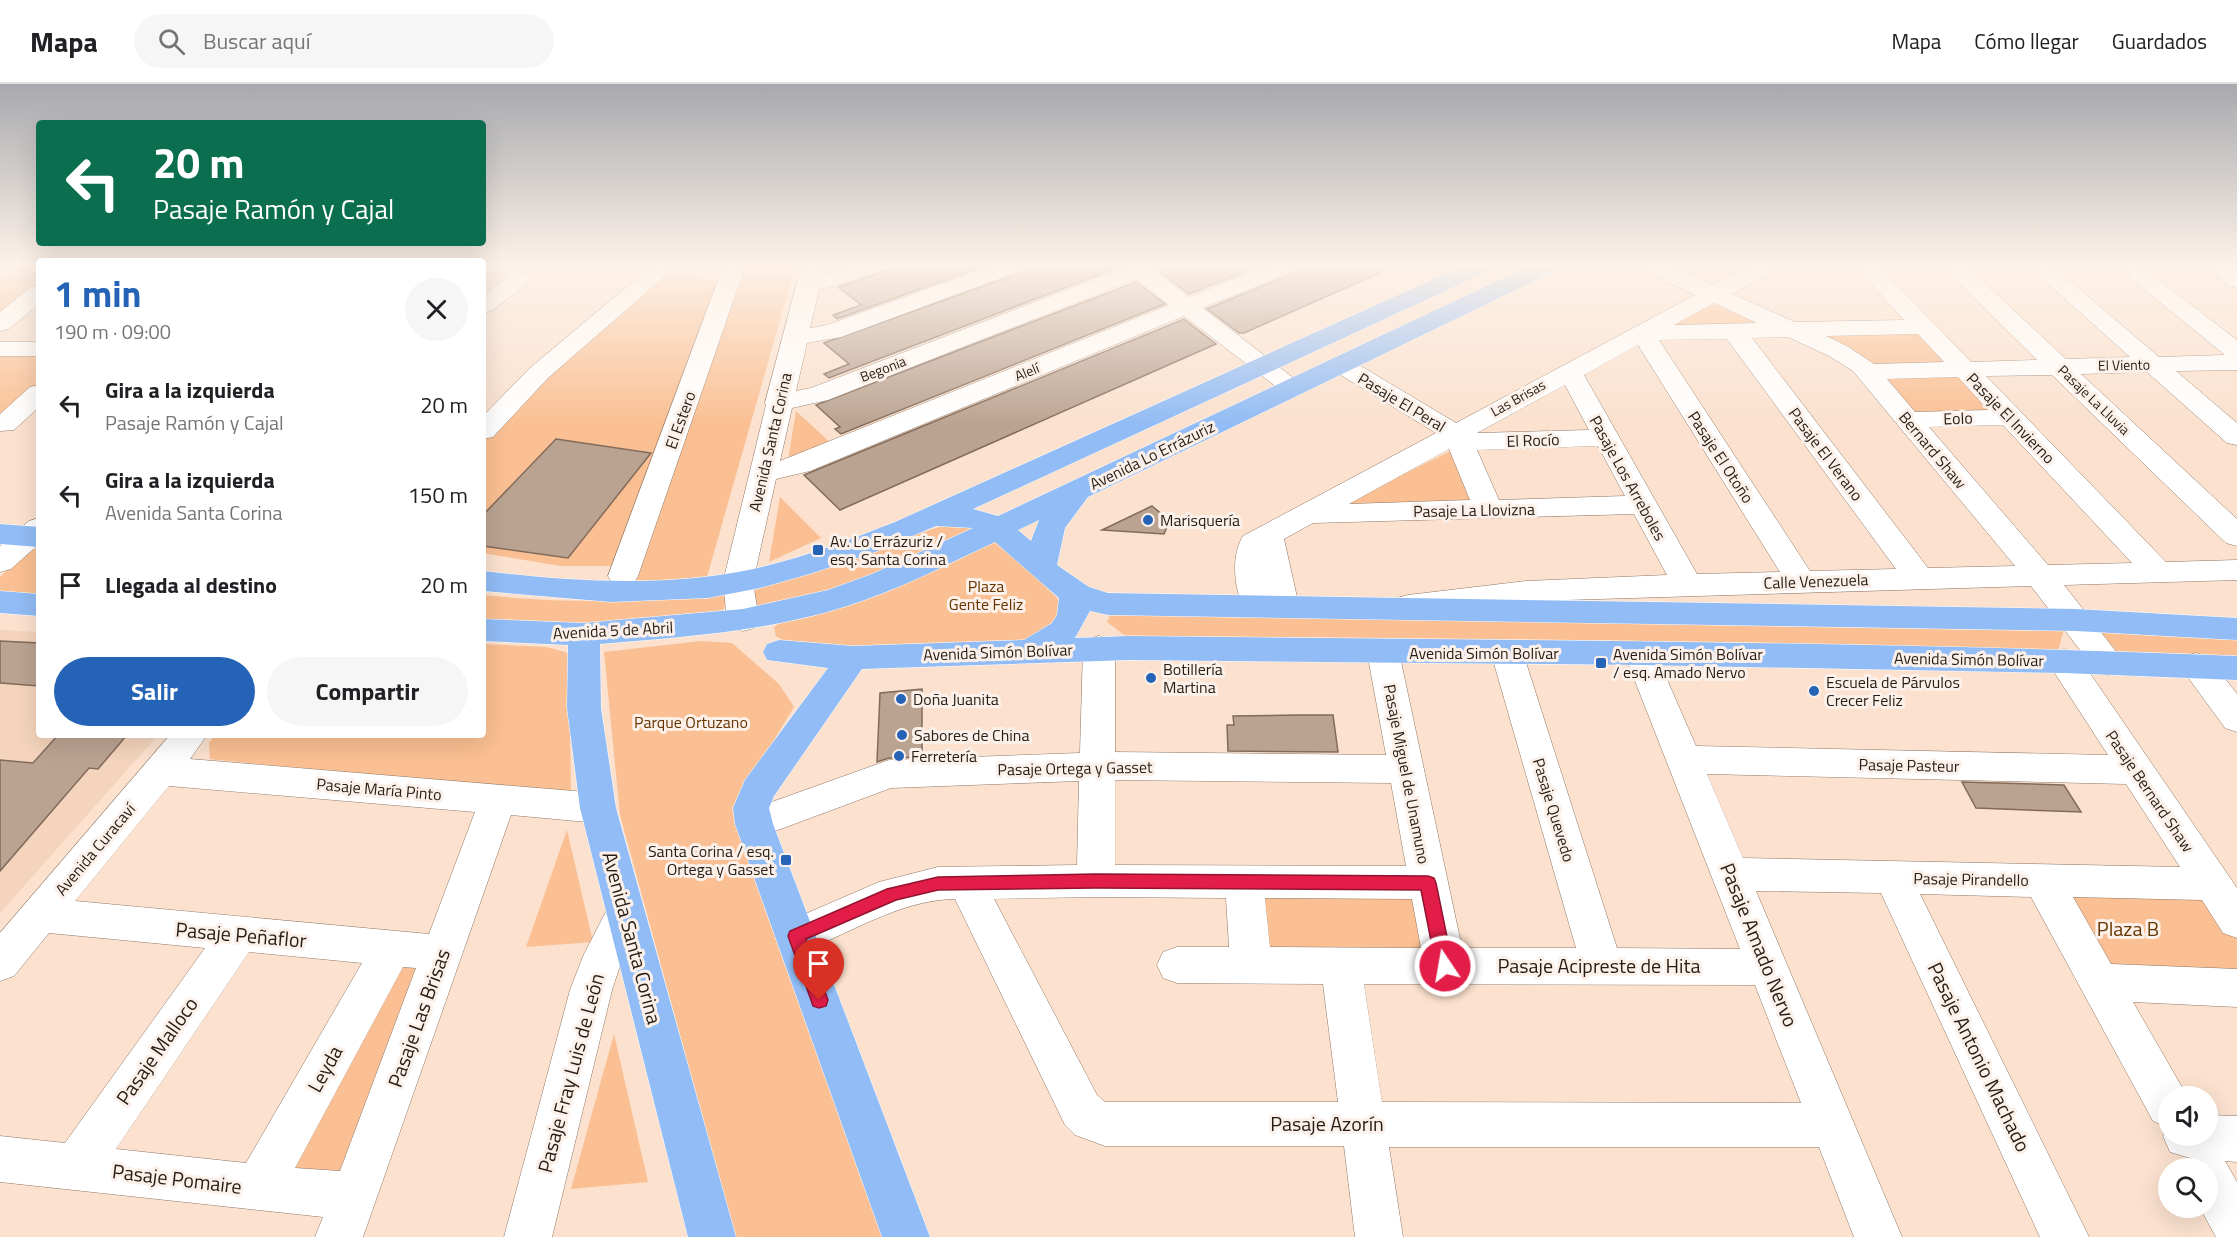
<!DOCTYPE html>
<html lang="es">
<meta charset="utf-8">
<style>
:root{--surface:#fff;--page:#f6f6f6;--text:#202124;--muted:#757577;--line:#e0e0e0;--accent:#2463b5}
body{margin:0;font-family:"Titillium Web",sans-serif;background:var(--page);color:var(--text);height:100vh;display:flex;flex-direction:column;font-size:22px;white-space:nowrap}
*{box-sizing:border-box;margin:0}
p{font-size:20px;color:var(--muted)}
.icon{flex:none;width:33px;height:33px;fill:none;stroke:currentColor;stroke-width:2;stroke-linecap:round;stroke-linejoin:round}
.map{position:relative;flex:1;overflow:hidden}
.panel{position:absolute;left:36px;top:174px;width:450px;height:480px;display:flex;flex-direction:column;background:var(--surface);border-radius:6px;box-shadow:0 6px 24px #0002}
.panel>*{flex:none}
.guide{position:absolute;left:36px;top:36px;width:450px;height:126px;border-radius:6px;box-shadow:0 6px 24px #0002;background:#0b6e4f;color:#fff;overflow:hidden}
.controls{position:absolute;left:2158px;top:1002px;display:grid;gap:12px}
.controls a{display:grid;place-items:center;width:60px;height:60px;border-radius:50%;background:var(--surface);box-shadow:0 6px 24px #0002;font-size:30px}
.pin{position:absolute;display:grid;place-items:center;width:51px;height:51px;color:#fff;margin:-62px -26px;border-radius:50% 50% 50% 0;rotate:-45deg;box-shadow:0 0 6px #0007}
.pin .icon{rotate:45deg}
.me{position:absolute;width:66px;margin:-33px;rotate:348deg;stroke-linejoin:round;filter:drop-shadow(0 0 4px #0008)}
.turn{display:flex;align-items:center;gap:21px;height:126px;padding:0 18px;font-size:27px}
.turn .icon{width:78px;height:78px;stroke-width:2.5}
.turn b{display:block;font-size:42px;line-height:51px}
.round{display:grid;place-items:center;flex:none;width:63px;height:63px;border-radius:32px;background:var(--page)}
.summary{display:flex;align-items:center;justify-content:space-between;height:102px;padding:0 18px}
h1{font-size:36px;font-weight:700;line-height:45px;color:var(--accent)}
.primary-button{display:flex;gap:12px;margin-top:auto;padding:12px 18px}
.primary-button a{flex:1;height:69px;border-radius:36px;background:var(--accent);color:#fff;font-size:24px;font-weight:700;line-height:69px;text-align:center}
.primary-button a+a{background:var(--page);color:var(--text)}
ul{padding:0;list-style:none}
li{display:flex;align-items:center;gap:18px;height:90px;padding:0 18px}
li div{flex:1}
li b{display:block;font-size:22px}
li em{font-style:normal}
header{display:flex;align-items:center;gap:36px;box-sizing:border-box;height:84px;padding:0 30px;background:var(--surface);border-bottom:2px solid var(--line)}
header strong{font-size:28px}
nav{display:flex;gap:33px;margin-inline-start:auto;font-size:21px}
.search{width:420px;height:54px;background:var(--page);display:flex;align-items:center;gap:15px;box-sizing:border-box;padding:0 21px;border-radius:33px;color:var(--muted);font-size:22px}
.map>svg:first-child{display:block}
</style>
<header>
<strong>Mapa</strong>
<div class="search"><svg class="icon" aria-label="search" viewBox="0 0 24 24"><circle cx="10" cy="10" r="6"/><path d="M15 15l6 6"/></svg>Buscar aquí</div>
<nav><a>Mapa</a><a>Cómo llegar</a><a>Guardados</a></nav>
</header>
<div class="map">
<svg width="2237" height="1153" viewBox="0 0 2237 1153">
<rect width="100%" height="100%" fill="#fbe1ce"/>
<path fill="#f4d4bc" d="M0 546 39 548V651H158L0 829Z"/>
<g fill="#fabf92">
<path d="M23 180H39V204L0 235V198Z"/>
<path d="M745 180H796L707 493 630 500Z"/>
<path d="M665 188 719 197 612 482H561L483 469V359L538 300Z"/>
<path d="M1708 221H1723L1772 243 1666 245Z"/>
<path d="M1925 248 1955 283 1885 284 1809 250Z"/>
<path d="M0 269H39V299L0 333Z"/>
<path d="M1960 292 1996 330 1917 332 1885 294Z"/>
<path d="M796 327 834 362 787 382Z"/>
<path d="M1455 365 1479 423 1327 427Z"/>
<path d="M780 413 821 454 769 478Z"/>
<path d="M948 440 970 441 976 446 860 499 754 524 751 513 756 506 775 498Z"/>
<path d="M997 453 1058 515 1065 527 1037 557 817 567 794 564 776 552 774 544 782 536Z"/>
<path d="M39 464V510L0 507V493L26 468Z"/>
<path d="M729 510 723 526 598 547 483 541V511C566 520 647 518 729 510Z"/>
<path d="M1112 528 2064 545 2057 571 1128 554 1107 538Z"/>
<path d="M2091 546 2237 555V579L2092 570Z"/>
<path d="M701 557 732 559 779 600 794 623 732 724 884 1153H735L620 731 604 568Z"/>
<path d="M483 560 546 563 569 569 571 712 210 675 209 659 215 651H483Z"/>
<path d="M567 746 593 858 526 863Z"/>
<path d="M2057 804 2205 806 2237 849V886L2100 884Z"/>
<path d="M1248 805 1412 807 1422 866 1252 863Z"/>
<path d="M397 879 427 880 349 1096 280 1088Z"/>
<path d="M614 950 648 1098 571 1105Z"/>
</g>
<g fill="#bba391" stroke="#826b5b" stroke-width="1.5">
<path d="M904 180H990L837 235 833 231 861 221 838 203Z"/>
<path d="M1030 180H1066L1068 188 1090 180H1101L1111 186 829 294 824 290 849 280 824 259 1026 187Z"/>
<path d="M1172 180H1264L1189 210 1159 187Z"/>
<path d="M1303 180H1400L1244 249H1239L1207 225 1299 187Z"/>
<path d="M1136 198 1165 220 841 350 835 345 840 343 816 321Z"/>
<path d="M1184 235 1216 260 840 426 804 391Z"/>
<path d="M556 355 651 369 568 474 483 462V431Z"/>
<path d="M1152 422 1170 437 1164 450 1102 446Z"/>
<path d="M0 557 39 559V602L0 599Z"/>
<path d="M922 605V673L889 674 877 678 880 609Z"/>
<path d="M1298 631H1333L1338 668 1228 667 1227 641H1234L1233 632Z"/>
<path d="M58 651H127L98 685 89 684 0 787V676L33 679Z"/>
<path d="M1962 698 2064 701 2081 728 1976 724Z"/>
</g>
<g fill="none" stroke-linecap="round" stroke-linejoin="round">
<defs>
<g id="minor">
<path d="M654 180H679L548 294 493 353 483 355V332L530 284Z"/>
<path d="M724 180H746L638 492 634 499 623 502 612 499 608 492Z"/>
<path d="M802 180H824L822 192 859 180H892L889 185 819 206 810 244 827 241 996 180H1028L1025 185 841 253 807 259 796 307 811 304 1123 184 1121 180H1164L1155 187 1189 213 1270 180H1301L1298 185 1203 224 1305 303 1301 308 1292 311 1283 308 1184 232 810 387 776 395 753 498 759 536 754 544 743 547 732 544 727 536 723 498 766 321 765 319ZM1136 195 1169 221 780 377 792 324 828 316Z"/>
<path d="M1636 180H1665L1713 201 1752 180H1780L1777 185 1732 210 1795 238 1904 236 1853 180H1877L1971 278 2037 276 1940 180H1964L2066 275 2130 273 2026 180H2050L2159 273 2225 271 2113 180H2138L2237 256V286L2176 287 2237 339V361L2227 359 2147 288 2081 290 2237 435V462L2226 459 2052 291 1986 292 2166 478 2237 476V496L2064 501 2125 579 2120 587 2108 591 2096 587 2031 502 1566 516 1486 522 1408 533 1397 530 1392 522 1397 514 1408 511 1526 497 1667 491 1634 430 1313 439 1284 455 1299 522 1294 530 1283 533 1270 527 1258 533 1247 530C1234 509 1230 473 1243 452L1436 349 1331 285 1327 280 1331 275 1340 272 1349 275 1456 339 1695 211 1639 185ZM1714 219 1757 239 1674 241ZM1918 250 1944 278 1874 280 1847 262 1826 252ZM1788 253 1829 272 1853 287 2015 482 1928 484 1752 254ZM1727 255 1896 485 1810 487 1659 256ZM1638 261 1780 488 1697 490 1584 291ZM1958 293 1988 326 1915 328 1887 295ZM1565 301 1589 346 1477 349ZM2003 341 2132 479 2048 481 1929 343ZM1598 362 1625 412 1499 416 1477 366ZM1449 365 1470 416 1349 420Z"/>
<path d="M2203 180H2228L2237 186V204L2229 202Z"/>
<path d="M519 188 527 190 531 195 527 200 491 227 483 229V211L511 190Z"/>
<path d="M39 201V220L9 245 0 247V228L31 203Z"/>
<rect x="0" y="258" width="39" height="14"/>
<path d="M39 301V323L14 346 0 347V330L30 303Z"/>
<path d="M39 434V460L11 485 0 488V462L29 437Z"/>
<path d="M1099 552 1111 556 1115 564V668L1386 671 1367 568 1371 560 1383 556 1395 560 1399 568 1462 864H1576L1491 569 1495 561 1507 557 1519 561 1523 569 1617 864 1740 865 1624 569 1628 561 1640 557 1652 561 1696 662 2108 671 2047 577 2052 569 2064 565 2076 569 2237 804V854L2223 849 2202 816 2073 813 2111 880 2237 885V923L2133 918 2187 1012H2169V1052H2208V1031L2237 1032V1078L2225 1077 2237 1098V1153H2216L2200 1124H2208V1084H2188L2193 1075 2170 1068 2163 1052 2167 1043 2153 1037 2031 813 1920 810 2089 1153H2040L1881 809 1756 807 1902 1153H1854L1819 1063H1389L1403 1153H1355L1344 1062H1105L1075 1051 1065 1041 955 815C898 816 848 851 796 870L782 864 776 852 782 840 879 798 938 783 1077 781 1079 697 891 704 754 755 741 751 735 740 741 729 889 676 1080 669 1083 564 1087 556ZM1707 690 2126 700 2180 783 1743 774ZM1115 696 1391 699 1406 782 1115 781ZM1096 813 1226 814 1229 863H1177L1163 868 1157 881 1163 894 1177 899 1323 900 1338 1018H1105L1097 1011 994 815ZM1265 814 1412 815 1421 864 1270 863ZM1364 900 1755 901 1801 1019 1382 1018Z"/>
<path d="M2196 569 2208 573 2237 610V648L2225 644 2179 581 2184 573Z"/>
<path d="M170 651H207L190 675 598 709 611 714 616 724 611 734 598 739 511 731 363 1153H315L323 1133 0 1098V1052L65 1059 205 864 49 849 14 892 0 897V849ZM169 702 475 728 429 850 75 817ZM249 868 362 879 246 1079 116 1065ZM403 883 416 884 340 1087 295 1084Z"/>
<path d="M625 813 639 818 645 830 623 873 612 906 552 1153H504L570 906 584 870 611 818Z"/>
</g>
<g id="major">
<path d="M1467 180H1496L1493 185 973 425 998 432 1533 180H1562L1559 185 1088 413 1065 444 1057 481 1089 503 1108 509 2076 525 2237 534V556L2076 547 1108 531 1090 527 1075 554 1129 552C1498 556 1868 557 2237 572V596L2064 589 1640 581 1129 576 862 585 774 712 769 724 773 740 930 1153H882L735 740 733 724 745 696 828 584 767 576 763 568 767 560 779 556 853 562 1024 556 1052 539 1057 531 1059 514 995 458C946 481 896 507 844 523 764 548 683 553 600 560L601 624 616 724 736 1153H688L580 724 567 624 568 561 483 557V535L584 539 743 525 828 506 872 490 973 444 936 442 875 468 813 489 760 504 708 514 611 518 483 507V487C567 497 654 503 738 488 792 478 844 458 895 438ZM1039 436 1031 457 1018 446Z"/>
<path d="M0 440 39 443V463L0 460Z"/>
<path d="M0 507 39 510V532L0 529Z"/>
</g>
</defs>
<use href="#minor" stroke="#8f7867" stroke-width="1"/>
<use href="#major" stroke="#fff" stroke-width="1"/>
<use href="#minor" fill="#fff" fill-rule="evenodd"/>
<use href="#major" fill="#91bcf5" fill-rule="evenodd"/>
</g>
<linearGradient id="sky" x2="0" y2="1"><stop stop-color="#a8a9ae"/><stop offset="0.53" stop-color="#fdf2e9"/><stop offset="1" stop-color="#fdf2e9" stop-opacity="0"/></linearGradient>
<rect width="2237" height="341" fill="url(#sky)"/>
<path fill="#e11d48" stroke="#92132f" stroke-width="1.5" d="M1096 790 1428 792 1434 794 1436 799 1453 882 1451 887 1445 889 1439 887 1436 882 1421 806 1096 804 938 806 896 816 806 855 828 916 826 922 819 924 813 922 811 916 788 852 790 847 887 805 938 793Z"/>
<g fill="#2463b5" stroke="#fcf1ea" stroke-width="2">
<circle cx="1148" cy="436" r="6"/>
<rect x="812" y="460" width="12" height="12" rx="3"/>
<rect x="1595" y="573" width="12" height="12" rx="3"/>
<circle cx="1151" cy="594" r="6"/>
<circle cx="1814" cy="607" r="6"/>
<circle cx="901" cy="615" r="6"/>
<circle cx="902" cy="651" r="6"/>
<circle cx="899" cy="672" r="6"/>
<rect x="780" y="770" width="12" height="12" rx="3"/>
</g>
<g text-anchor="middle" stroke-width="6" stroke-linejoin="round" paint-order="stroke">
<g font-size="14" fill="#261d16" stroke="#fcf1ea">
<text transform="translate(2124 281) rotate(-1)" y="5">El Viento</text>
<text transform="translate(883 285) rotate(-21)" y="5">Begonia</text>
<text transform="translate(1027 288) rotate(-22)" y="5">Alelí</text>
<text transform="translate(1518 314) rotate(-29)" y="5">Las Brisas</text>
<text transform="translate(2094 316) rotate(44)" y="5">Pasaje La Lluvia</text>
</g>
<g font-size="16" fill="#261d16" stroke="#fcf1ea">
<text transform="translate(1402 318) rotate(31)" y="6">Pasaje El Peral</text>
<text transform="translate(1958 334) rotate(-2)" y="6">Eolo</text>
<text transform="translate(2011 334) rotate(46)" y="6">Pasaje El Invierno</text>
<text transform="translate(680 336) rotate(-70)" y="6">El Estero</text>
<text transform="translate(1533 356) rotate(-2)" y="6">El Rocío</text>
<text transform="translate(770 358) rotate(-77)" y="6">Avenida Santa Corina</text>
<text transform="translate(1933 366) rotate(50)" y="6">Bernard Shaw</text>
<text transform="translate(1826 370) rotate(53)" y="6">Pasaje El Verano</text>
<text transform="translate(1152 371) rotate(-26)" y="6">Avenida Lo Errázuriz</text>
<text transform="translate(1721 373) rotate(57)" y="6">Pasaje El Otoño</text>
<text transform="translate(1628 394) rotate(61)" y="6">Pasaje Los Arreboles</text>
<text transform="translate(1474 426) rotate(-1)" y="6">Pasaje La Llovizna</text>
<text transform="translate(1816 497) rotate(-2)" y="6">Calle Venezuela</text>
<text transform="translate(613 546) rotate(-3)" y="6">Avenida 5 de Abril</text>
<text transform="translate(998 568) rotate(-2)" y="6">Avenida Simón Bolívar</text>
<text x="1484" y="575">Avenida Simón Bolívar</text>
<text transform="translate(1969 575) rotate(1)" y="6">Avenida Simón Bolívar</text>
<text transform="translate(1909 681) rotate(1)" y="6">Pasaje Pasteur</text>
<text transform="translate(1075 684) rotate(-1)" y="6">Pasaje Ortega y Gasset</text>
<text transform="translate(1407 690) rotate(79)" y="6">Pasaje Miguel de Unamuno</text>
<text transform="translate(379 705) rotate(5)" y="6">Pasaje María Pinto</text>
<text transform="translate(2150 707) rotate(56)" y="6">Pasaje Bernard Shaw</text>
<text transform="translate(1554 726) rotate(73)" y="6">Pasaje Quevedo</text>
<text transform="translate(95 765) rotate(-50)" y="6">Avenida Curacaví</text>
<text transform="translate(1971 795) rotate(1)" y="6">Pasaje Pirandello</text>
</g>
<g font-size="16" fill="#261d16" stroke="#fcf1ea" text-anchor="start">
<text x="1160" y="442">Marisquería</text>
<text x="830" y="463">Av. Lo Errázuriz /<tspan x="830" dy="18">esq. Santa Corina</tspan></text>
<text x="1613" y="576">Avenida Simón Bolívar<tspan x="1613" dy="18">/ esq. Amado Nervo</tspan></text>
<text x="1163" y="591">Botillería<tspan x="1163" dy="18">Martina</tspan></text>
<text x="1826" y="604">Escuela de Párvulos<tspan x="1826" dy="18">Crecer Feliz</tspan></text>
<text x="913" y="621">Doña Juanita</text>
<text x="914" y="657">Sabores de China</text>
<text x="911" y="678">Ferretería</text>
<text x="774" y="773" text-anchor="end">Santa Corina / esq.<tspan x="774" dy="18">Ortega y Gasset</tspan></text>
</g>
<g font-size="16" fill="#683500" stroke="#fcf1ea">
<text x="986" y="508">Plaza<tspan x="986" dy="18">Gente Feliz</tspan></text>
<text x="691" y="644">Parque Ortuzano</text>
</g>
<g font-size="20" fill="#683500" stroke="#fcf1ea">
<text x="2128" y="852">Plaza B</text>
</g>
<g font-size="20" fill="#261d16" stroke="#fcf1ea">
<text transform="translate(241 851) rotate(5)" y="7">Pasaje Peñaflor</text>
<text transform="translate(632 854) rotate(75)" y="7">Avenida Santa Corina</text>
<text transform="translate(1759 861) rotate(68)" y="7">Pasaje Amado Nervo</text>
<text x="1599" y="889">Pasaje Acipreste de Hita</text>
<text transform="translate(419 934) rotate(-70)" y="7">Pasaje Las Brisas</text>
<text transform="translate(157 967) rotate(-55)" y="7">Pasaje Malloco</text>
<text transform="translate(1979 973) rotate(64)" y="7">Pasaje Antonio Machado</text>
<text transform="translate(325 985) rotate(-61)" y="7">Leyda</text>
<text transform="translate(571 989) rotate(-75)" y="7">Pasaje Fray Luis de León</text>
<text x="1327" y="1047">Pasaje Azorín</text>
<text transform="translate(177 1095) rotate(7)" y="7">Pasaje Pomaire</text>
</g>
</g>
</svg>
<div class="controls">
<a><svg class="icon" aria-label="sound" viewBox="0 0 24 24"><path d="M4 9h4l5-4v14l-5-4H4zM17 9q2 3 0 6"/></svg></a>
<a><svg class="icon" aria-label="search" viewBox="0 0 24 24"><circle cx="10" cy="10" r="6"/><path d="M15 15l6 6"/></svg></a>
</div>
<div class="pin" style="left:819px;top:916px;background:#d93025"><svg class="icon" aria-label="arrive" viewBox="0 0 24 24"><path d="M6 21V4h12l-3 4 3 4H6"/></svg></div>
<svg class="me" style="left:1445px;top:882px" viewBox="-20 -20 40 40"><circle r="17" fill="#e11d48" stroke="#fff" stroke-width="3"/><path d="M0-11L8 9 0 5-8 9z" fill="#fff"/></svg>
<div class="guide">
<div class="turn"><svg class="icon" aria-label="left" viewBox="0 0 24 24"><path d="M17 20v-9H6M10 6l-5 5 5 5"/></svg><div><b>20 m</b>Pasaje Ramón y Cajal</div></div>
</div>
<section class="panel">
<div class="summary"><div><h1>1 min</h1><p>190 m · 09:00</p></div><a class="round"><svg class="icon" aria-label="close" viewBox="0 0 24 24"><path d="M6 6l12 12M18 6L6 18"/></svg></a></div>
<ul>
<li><svg class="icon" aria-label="left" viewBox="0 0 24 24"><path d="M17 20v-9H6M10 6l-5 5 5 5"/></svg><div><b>Gira a la izquierda</b><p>Pasaje Ramón y Cajal</p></div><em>20 m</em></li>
<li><svg class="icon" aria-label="left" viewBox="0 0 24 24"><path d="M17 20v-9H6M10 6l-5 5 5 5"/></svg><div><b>Gira a la izquierda</b><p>Avenida Santa Corina</p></div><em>150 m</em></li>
<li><svg class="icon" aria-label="arrive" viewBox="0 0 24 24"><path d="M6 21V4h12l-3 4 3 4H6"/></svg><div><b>Llegada al destino</b></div><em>20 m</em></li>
</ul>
<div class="primary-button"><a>Salir</a><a>Compartir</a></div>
</section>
</div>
